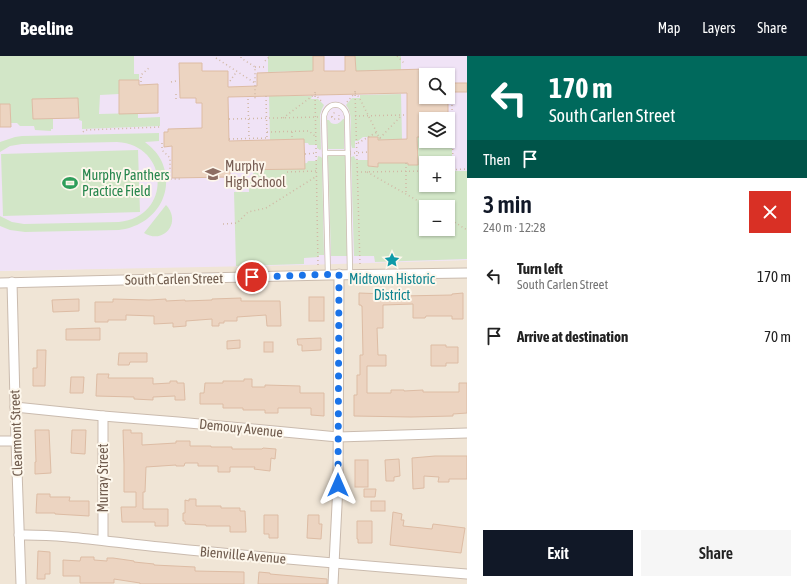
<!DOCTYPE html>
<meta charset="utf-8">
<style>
:root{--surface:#fff;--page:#f6f6f6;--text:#222;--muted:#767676;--accent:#111827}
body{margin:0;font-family:"Asap Condensed",sans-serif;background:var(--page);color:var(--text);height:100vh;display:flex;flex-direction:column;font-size:15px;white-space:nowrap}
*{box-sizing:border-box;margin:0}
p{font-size:13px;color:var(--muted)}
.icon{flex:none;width:22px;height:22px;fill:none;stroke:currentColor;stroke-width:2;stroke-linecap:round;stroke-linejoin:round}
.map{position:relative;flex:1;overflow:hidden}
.panel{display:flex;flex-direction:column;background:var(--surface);width:340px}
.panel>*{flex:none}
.banner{background:#00695c;color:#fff;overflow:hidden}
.buttons{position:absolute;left:419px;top:12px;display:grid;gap:8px}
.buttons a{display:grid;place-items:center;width:36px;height:36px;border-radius:0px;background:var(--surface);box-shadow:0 1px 3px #0004;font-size:20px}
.pin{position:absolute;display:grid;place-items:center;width:34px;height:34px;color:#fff;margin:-17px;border:2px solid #fff;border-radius:50%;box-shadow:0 1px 4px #0007}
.me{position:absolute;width:44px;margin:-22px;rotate:0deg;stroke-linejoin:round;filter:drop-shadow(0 0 3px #0008)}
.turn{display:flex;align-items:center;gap:14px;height:84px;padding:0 16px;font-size:18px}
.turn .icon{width:52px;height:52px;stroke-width:2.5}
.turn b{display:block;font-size:28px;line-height:34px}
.then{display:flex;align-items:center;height:38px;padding:0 16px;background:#0003;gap:8px;font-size:15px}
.round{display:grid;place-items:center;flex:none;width:42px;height:42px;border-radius:0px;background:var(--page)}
.headline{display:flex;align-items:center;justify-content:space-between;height:68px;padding:0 16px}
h1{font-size:24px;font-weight:600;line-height:30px;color:var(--accent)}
.cta{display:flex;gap:8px;margin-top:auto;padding:8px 16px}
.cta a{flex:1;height:46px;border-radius:0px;background:var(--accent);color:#fff;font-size:16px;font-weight:600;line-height:46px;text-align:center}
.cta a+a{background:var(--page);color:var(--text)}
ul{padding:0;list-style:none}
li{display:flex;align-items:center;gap:12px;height:60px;padding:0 16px}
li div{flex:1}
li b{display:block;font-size:15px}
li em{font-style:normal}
header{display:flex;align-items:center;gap:24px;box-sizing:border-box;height:56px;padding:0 20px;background:var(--accent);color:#fff}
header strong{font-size:19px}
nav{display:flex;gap:22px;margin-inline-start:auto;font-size:14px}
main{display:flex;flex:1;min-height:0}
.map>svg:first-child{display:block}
</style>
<header>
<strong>Beeline</strong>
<nav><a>Map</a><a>Layers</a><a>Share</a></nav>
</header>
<main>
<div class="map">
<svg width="467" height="528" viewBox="0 0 467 528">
<rect width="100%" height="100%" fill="#faf3e7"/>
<path fill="#f0e5d6" d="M467 204V528H0V215Z"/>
<path fill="#f0e3f6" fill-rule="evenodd" d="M0 0H467V204L305 209 0 215ZM426 19H448V41H426ZM426 63H448V85H426ZM426 107H448V129H426ZM426 151H448V173H426Z"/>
<g fill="#d2e6c7" fill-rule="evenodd">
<path d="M0 0H134V18H139V24H119V38L100 39 99 58 138 57V62L160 61V70L82 73V65L79 64 78 42 32 43 33 63H53V73H51V75L35 74 34 70H20L17 67H11L10 48H0Z"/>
<path d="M268 0H313V15L268 16Z"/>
<path d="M355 0H401V14L360 15 356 17Z"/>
<path d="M401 38 402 83 378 84 377 81H363L358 85H355V92H352C348 79 355 60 346 49L352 42H360V39Z"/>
<path d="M269 40H312L311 43H318L324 49 322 53 320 59 321 93 320 94 317 92V89H309L308 87H304V83L270 84Z"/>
<path d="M343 63H344V93H328L327 64H329L331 67C336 69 339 68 343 63Z"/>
<path d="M159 77V85L145 86C151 91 157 96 161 104 177 137 154 170 119 174L25 176 10 174 0 170V160L12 166 24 168 119 166C172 161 170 89 117 86L22 88 10 90 0 96V86L15 81 22 80Z"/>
<path d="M448 80H452V115H467V203L375 206 374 200H354L351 101 354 100 356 104H368V110L378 111V107H408V109H418L417 81H426V85H448ZM426 107H448V129H426ZM426 151H448V173H426Z"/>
<path d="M138 94 140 156 3 160 1 98Z"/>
<path d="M318 100 321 101 322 102 324 199H319V201L304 202V208L236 210 234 136H249V129L255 113 307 107 308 105H317Z"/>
<path d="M328 100H345L347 200H331Z"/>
<path d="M166 149C182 166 164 189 144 177Z"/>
</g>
<g fill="#ecd4c1" stroke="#ddbca4">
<path d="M313 0H324V15H345V0H355L356 15 426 13V41H448V63H426V81H417L418 109H408V107H378V111L368 110V81H378V84L407 83V37L228 41 229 85 304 83 305 113 230 114V121L172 122V90L164 91V76H168V73L202 72V47H196V42H180L179 7H202V15H228V31L257 30V17L313 15Z"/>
<path d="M119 24H139V29L158 28V57L119 58Z"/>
<rect x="448" y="27" width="19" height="9"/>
<path d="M78 42 79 62 33 63 32 43Z"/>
<path d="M0 48H10L11 71H0Z"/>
<path d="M386 235H401V240L452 239V238L463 237V263H452V260H426L425 262H413V248L383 249V272H377L378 299H386V310H367V337H391V334H404V335L423 334V336H459V327H467V357L453 358V360L411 361 354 360V339H357V319H360V299H363L362 250H361V249H359V237L386 238Z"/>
<rect x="309" y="241" width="15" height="24"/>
<path d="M241 242V245H280L281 270H267L266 259 237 261V265H224V267H219V270H212V263L186 265V270L173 271V267L154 268V260L126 259V264H108V266H95V246H113V243L149 244 166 243V245L185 244V245L212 244V243Z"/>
<path d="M79 243V255L53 256 52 244Z"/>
<path d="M100 272V284H66V273Z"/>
<path d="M321 282V294L302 295V289H298L297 283Z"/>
<path d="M240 284V292L227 293V285Z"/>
<rect x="264" y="286" width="9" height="10"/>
<path d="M431 289H446V291H458V307H446V310H431Z"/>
<path d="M37 294H46L45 330H33V312H37Z"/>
<path d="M119 297H147V306H130L129 309H118Z"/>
<path d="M97 318H109L108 322H153V328L170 327V325H177V327H184L185 344H175V340L153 341V344L134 343V341L96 340Z"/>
<path d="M71 321H84L83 337H70Z"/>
<path d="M244 323H252V331H265V329L300 330V337H324V360L311 359V352H278V357H265V354H243V352H223V348H200V337H204L205 327H223V325H244Z"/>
<path d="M35 374H49L51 417 35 418V406H36Z"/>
<path d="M72 374H86L85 398 71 397Z"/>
<path d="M123 374H131V377H142V389L176 387V385H190V390H211V391H232V393H262L263 392 276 393 275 403 271 402 270 415 254 413 255 411H230V416H218V410H198V407H185L184 410H176V409L146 411 145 436H143V453H168V470H155V466H122L121 451H136V436H124V408Z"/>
<path d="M435 400H467V423H449V426H438L439 421 424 420V432L413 433 412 402Z"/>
<path d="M399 403 400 420 394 421V425H386L385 404Z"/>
<rect x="355" y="404" width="13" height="27"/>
<path d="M364 433H376L375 441H364Z"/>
<path d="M37 438H50V441H70L69 445H89V460L55 458V457H36Z"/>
<path d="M189 443H196V450H221V452H240V455H245L246 476H230V470H206V469L185 468V465H183V457H185V444L189 445Z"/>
<rect x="371" y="445" width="14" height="10"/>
<path d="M393 456 402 458 401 464H404L403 470 432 473 433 468 465 472 461 497 390 489Z"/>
<path d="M264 459H278V482H269V478H264Z"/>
<path d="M308 459H319V468H322L321 483 307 482Z"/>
<path d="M357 465H372V487H358V483H357Z"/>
<path d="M38 495 50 496V518H45V523H37Z"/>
<path d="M81 501H94V504L107 505V502H113L134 505V506L154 508V509L195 511V515L244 516V528H140V527L114 523V527H80V520H63V504L80 505Z"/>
<path d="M259 516 270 517V518L327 523V528H258Z"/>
</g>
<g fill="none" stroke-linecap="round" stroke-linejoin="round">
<defs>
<g id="lane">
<path d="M325 97H348"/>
<path d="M328 219 324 60C327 45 344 45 347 60L350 218"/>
</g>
<g id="street">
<path d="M12 226 16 385 21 528"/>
<path d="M0 227 328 219 467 217"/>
<path d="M15 351 103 360 178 366 338 381 467 377"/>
<path d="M0 385H16"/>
<path d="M19 479C70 478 120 488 170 492 269 502 368 510 467 518"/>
<path d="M103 484V360"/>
<path d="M333 528 338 429 339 218"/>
</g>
</defs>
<use href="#lane" stroke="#cabbae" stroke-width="6"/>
<use href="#street" stroke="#cabbae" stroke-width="11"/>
<g stroke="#d1b8a5" stroke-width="1.5" stroke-dasharray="1 3" stroke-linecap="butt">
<path d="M397 0 404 7"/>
<path d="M241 1V2L255 11V43"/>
<path d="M216 2 255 27"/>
<path d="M265 5 270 0"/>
<path d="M255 11H265"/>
<path d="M230 25 237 15"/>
<path d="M141 26V19L150 11"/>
<path d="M171 26 176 25"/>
<path d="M355 35 360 209"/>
<path d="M315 36 318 210"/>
<path d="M176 38V44"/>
<path d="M266 40 267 84"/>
<path d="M248 43 249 82"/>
<path d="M347 46 355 37 359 41 380 83"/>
<path d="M452 49 453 114"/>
<path d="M355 60 404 59"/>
<path d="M331 61H332L334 63H339V59"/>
<path d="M332 61 334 57 337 56"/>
<path d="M283 62 315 38 323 47"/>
<path d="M229 63 319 61"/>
<path d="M83 76 85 74 161 71"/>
<path d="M267 76 309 75 315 80"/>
<path d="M292 76V83"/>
<path d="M380 82 402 59"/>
<path d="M229 83 267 82"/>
<path d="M162 87V94L170 102V123H180V125"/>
<path d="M358 87 377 76"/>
<path d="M354 97 368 96"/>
<path d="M305 98 317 97"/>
<path d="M406 107V137"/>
<path d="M448 114 467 113"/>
<path d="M287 116 316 115"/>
<path d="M357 116 426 115"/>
<path d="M367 116 429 151"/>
<path d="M448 162 467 174"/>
<path d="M223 168 237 167 248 156 266 152 317 120"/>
</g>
<use href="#lane" stroke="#fff" stroke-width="4.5"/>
<use href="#street" stroke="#fff" stroke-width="9"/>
</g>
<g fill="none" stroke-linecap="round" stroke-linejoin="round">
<path stroke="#1a73e8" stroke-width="7" stroke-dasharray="0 12.6" d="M252 221 339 218 338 429"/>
</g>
<defs>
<symbol id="school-bare" viewBox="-9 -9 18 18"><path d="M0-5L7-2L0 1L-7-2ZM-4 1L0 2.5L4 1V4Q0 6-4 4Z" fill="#8d6e63" stroke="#fdf7ec" stroke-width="2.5" paint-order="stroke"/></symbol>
<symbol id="stadium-bare" viewBox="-9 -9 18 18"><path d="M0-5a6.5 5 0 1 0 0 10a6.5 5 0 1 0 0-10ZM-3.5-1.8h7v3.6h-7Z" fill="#2e9e5b" stroke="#fdf7ec" stroke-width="2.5" paint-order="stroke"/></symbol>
<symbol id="sight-bare" viewBox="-9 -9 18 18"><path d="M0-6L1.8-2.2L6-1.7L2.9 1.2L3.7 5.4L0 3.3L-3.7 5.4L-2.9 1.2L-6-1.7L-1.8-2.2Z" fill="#0f9aa8" stroke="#fdf7ec" stroke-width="2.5" paint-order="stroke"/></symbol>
</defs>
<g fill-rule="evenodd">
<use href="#school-bare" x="202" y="107" width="22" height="22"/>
<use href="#stadium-bare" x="59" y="116" width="22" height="22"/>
<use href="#sight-bare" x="381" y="193" width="22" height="22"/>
</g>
<g text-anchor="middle" stroke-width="4" stroke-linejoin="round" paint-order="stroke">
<g font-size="14" fill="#785e54" stroke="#fdf7ec" text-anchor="start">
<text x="225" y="115">Murphy<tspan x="225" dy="16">High School</tspan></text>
</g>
<g font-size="14" fill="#27864d" stroke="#fdf7ec" text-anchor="start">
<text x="82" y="124">Murphy Panthers<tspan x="82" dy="16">Practice Field</tspan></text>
</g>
<g font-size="14" fill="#705c4e" stroke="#fdf7ec">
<text transform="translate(174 223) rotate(-1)" y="5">South Carlen Street</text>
<text transform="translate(241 372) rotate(6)" y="5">Demouy Avenue</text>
<text transform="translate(16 377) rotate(-92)" y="5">Clearmont Street</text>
<text transform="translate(103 422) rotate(-90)" y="5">Murray Street</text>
<text transform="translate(243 499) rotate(5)" y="5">Bienville Avenue</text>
</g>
<g font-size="14" fill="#0d838f" stroke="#fdf7ec">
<text x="392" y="228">Midtown Historic<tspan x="392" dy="16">District</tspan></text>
</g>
</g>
</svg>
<div class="buttons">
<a><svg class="icon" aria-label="search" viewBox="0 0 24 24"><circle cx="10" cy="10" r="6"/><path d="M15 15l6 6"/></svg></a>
<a><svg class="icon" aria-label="layers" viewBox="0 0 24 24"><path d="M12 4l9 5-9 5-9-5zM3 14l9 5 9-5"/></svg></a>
<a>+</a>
<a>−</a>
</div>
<div class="pin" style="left:252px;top:221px;background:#d93025"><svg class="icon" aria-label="arrive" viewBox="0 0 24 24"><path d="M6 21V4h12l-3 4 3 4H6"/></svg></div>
<svg class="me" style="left:338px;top:429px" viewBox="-20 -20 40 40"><path d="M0-17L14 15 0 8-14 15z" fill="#1a73e8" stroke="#fff" stroke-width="4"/></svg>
</div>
<section class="panel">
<div class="banner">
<div class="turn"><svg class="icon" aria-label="left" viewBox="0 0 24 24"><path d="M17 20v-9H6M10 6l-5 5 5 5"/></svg><div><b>170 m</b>South Carlen Street</div></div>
<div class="then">Then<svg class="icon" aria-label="arrive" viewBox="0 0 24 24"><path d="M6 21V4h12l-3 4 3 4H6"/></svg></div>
</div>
<div class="headline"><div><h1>3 min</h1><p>240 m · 12:28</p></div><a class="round" style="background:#d93025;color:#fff"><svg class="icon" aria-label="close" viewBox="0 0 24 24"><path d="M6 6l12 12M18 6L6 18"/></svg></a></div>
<ul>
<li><svg class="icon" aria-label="left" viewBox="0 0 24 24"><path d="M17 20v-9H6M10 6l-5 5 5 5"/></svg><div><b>Turn left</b><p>South Carlen Street</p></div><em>170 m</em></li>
<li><svg class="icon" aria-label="arrive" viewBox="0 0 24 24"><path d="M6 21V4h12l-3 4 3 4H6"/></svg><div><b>Arrive at destination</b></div><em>70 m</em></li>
</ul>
<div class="cta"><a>Exit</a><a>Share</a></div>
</section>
</main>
